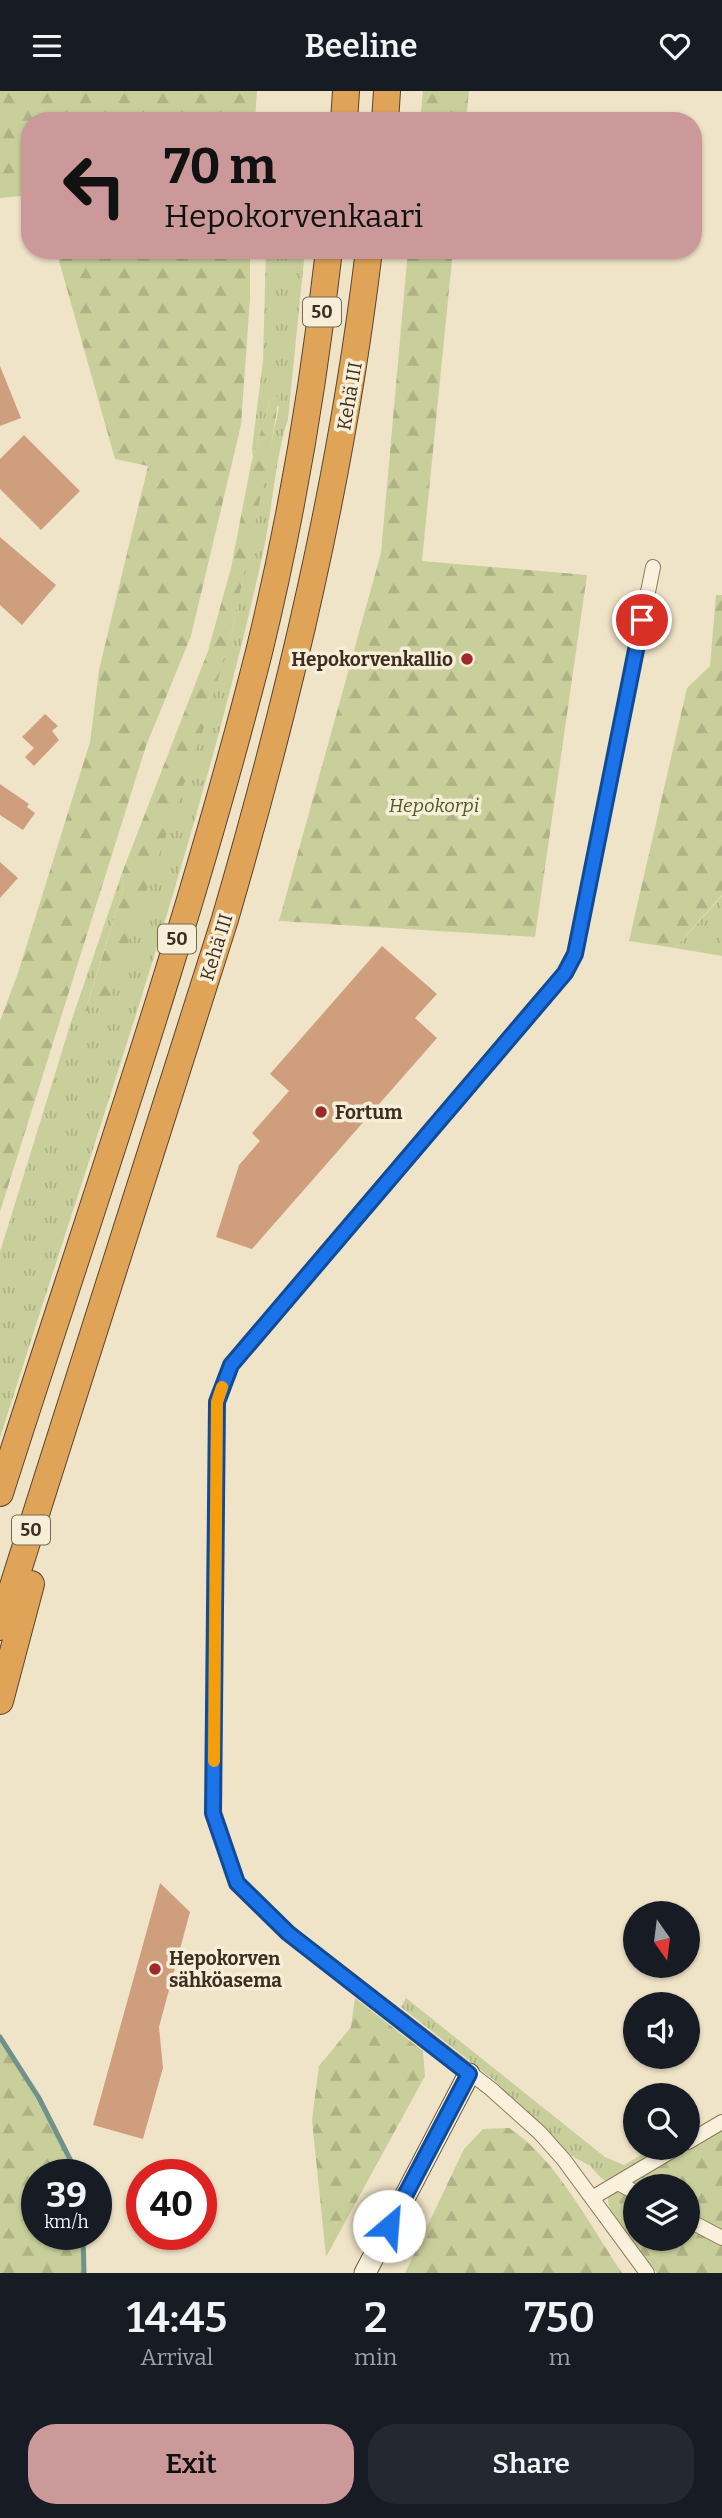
<!DOCTYPE html>
<meta charset="utf-8">
<style>
:root{--surface:#171b24;--page:#242831;--text:#f1f3f6;--muted:#9ea1a6;--accent:#cc999b}
body{margin:0;font-family:Bitter,serif;background:var(--page);color:var(--text);height:100vh;display:flex;flex-direction:column;font-size:26px;white-space:nowrap}
*{box-sizing:border-box;margin:0}
p{font-size:23px;color:var(--muted)}
.icon{flex:none;width:38px;height:38px;fill:none;stroke:currentColor;stroke-width:2;stroke-linecap:round;stroke-linejoin:round}
.map{position:relative;height:2182px;overflow:hidden}
.panel{display:flex;flex-direction:column;background:var(--surface);flex:1}
.panel>*{flex:none}
.guide{position:absolute;left:21px;top:21px;width:681px;height:147px;border-radius:28px;box-shadow:0 2px 5px #0004;background:#cc999b;color:#111;overflow:hidden}
.needle{width:46px;rotate:166deg}
.buttons{position:absolute;left:623px;top:1810px;display:grid;gap:14px}
.buttons a{display:grid;place-items:center;width:77px;height:77px;border-radius:50%;background:var(--surface);box-shadow:0 2px 5px #0004;font-size:35px}
.speed{position:absolute;left:21px;top:2068px;display:flex;gap:14px;font-size:35px;font-weight:700;text-align:center}
.speed>*{display:grid;place-content:center;width:91px;height:91px;border-radius:50%;background:var(--surface);box-shadow:0 2px 5px #0004;line-height:1}
.speed small{font-size:18px;font-weight:400}
.speed .limit{border:10px solid #d22;background:#fff;color:#111}
.pin{position:absolute;display:grid;place-items:center;width:60px;height:60px;color:#fff;margin:-30px;border:4px solid #fff;border-radius:50%;box-shadow:0 2px 7px #0007}
.me{position:absolute;width:77px;margin:-38px;rotate:27deg;stroke-linejoin:round;filter:drop-shadow(0 0 5px #0008)}
.turn{display:flex;align-items:center;gap:24px;height:147px;padding:0 28px;font-size:32px}
.turn .icon{width:91px;height:91px;stroke-width:2.5}
.turn b{display:block;font-size:49px;line-height:60px}
.eta{display:flex;justify-content:space-evenly;align-items:center;height:119px;text-align:center}
.eta b{font-size:42px;font-weight:600;line-height:49px}
.cta{display:flex;gap:14px;margin-top:auto;padding:14px 28px}
.cta a{flex:1;height:80px;border-radius:28px;background:var(--accent);color:#111;font-size:28px;font-weight:600;line-height:80px;text-align:center}
.cta a+a{background:var(--page);color:var(--text)}
header{display:flex;justify-content:space-between;align-items:center;height:91px;padding:0 28px;background:var(--surface);font-size:32px;font-weight:600}
.map>svg:first-child{display:block}
</style>
<header><svg class="icon" aria-label="menu" viewBox="0 0 24 24"><path d="M4 6h16M4 12h16M4 18h16"/></svg>Beeline<svg class="icon" aria-label="heart" viewBox="0 0 24 24"><path d="M12 20l-8-8c-3-5 5-10 8-4 3-6 11-1 8 4z"/></svg></header>
<div class="map">
<svg width="722" height="2182" viewBox="0 0 722 2182">
<defs>
<pattern id="grass-tufts" width="24" height="20" patternUnits="userSpaceOnUse" patternTransform="scale(1.75)"><rect width="24" height="20" fill="#c9cf9b"/><path d="M3 7l-1-3M5 7V3M7 7l1-3M15 17l-1-3M17 17v-4M19 17l1-3" fill="none" stroke="#aeb285"/></pattern>
<pattern id="forest-firs" width="22" height="20" patternUnits="userSpaceOnUse" patternTransform="scale(1.75)"><rect width="22" height="20" fill="#c9cf9b"/><path d="M5 1l3.5 6h-7zM16 11l3.5 6h-7z" fill="#aeb285"/></pattern>
</defs>
<rect width="100%" height="100%" fill="#f0e4c8"/>
<g fill="url(#grass-tufts)">
<path d="M266 159H305L288 328C276 364 273 411 265 452 252 514 236 577 220 638 156 877 74 1111 0 1347V1161L71 931 122 782 124 796 85 920 231 543 279 316 271 307 253 367 252 358 263 269Z"/>
<path d="M722 805V865L675 857Z"/>
<path d="M406 1907 605 2066 624 2074 655 2056H670L606 2090 602 2088 590 2075 563 2060 494 1989 401 1916Z"/>
</g>
<g fill="url(#forest-firs)" fill-rule="evenodd">
<path d="M0 0H257L255 30H30V104L0 107Z"/>
<path d="M423 0H469L466 30H420Z"/>
<path d="M56 159H250V207L241 334 191 545 146 655 0 1121V930L18 882 90 651 99 579 148 375 115 368Z"/>
<path d="M408 159H453L422 470 587 484 535 846 279 830 381 462Z"/>
<path d="M279 305 270 362 231 543 204 636 109 907 85 921 124 796 122 782 208 560 231 477 251 373 271 307Z"/>
<path d="M716 504H722V804L675 857 629 850 687 597 710 575Z"/>
<path d="M355 1907 423 1960 425 1985 326 2166 312 2029 319 1975 351 1936Z"/>
<path d="M0 1946 39 2007 78 2084H37V2144H83L84 2182H0Z"/>
<path d="M509 2037C555 2066 591 2136 622 2182H405L464 2058 483 2038Z"/>
<path d="M722 2037V2182H657C644 2165 606 2128 608 2107L629 2090ZM635 2095H688V2147H635Z"/>
</g>
<g fill="none" stroke-linecap="round" stroke-linejoin="round">
<g stroke="#6f938a" stroke-width="5">
<path d="M0 1946 39 2007 78 2084"/>
<path d="M83 2144 84 2182"/>
</g>
</g>
<g fill="#cf9f7d">
<path d="M0 275 21 327 0 335Z"/>
<path d="M24 344 80 400 41 439 0 398V368Z"/>
<path d="M0 446 56 494 22 534 0 514Z"/>
<path d="M45 623 58 635 52 640 59 649 34 675 25 666 34 657 22 646Z"/>
<path d="M0 693 29 713 27 716 35 722 23 739 0 724Z"/>
<path d="M0 771 18 787 0 807Z"/>
<path d="M382 855 437 903 415 927 437 947 252 1158 216 1146 239 1074 260 1050 252 1042 289 1000 270 983Z"/>
<path d="M160 1792 190 1821 159 1936 163 1977 143 2048 93 2034Z"/>
</g>
<g fill="none" stroke-linecap="round" stroke-linejoin="round">
<defs>
<g id="street">
<path d="M688 2051 722 2031"/>
<path d="M618 2092 635 2101"/>
<path d="M592 2107 678 2056"/>
<path d="M688 2129 722 2147"/>
<path d="M647 2182 564 2069 540 2042 491 1998 288 1841 237 1792 213 1722 217 1311 231 1274 565 882 575 863 653 476"/>
</g>
<path id="secondary" d="M365 2182 469 1983"/>
<g id="highway">
<path d="M344 30 346 0"/>
<path d="M385 30 387 0"/>
<path d="M0 1402C89 1123 187 845 259 561 291 430 314 293 329 159"/>
<path d="M0 1536 225 828C289 609 342 386 369 159"/>
<path d="M0 1610 31 1493"/>
</g>
</defs>
<use href="#street" stroke="#8d765c" stroke-width="16"/>
<use href="#secondary" stroke="#6f573f" stroke-width="23"/>
<use href="#highway" stroke="#5b4430" stroke-width="28"/>
<use href="#street" stroke="#faf1dc" stroke-width="14"/>
<use href="#secondary" stroke="#faf1dc" stroke-width="21"/>
<use href="#highway" stroke="#e0a458" stroke-width="26"/>
</g>
<g fill="none" stroke-linecap="round" stroke-linejoin="round">
<defs>
<path id="route" d="M389 2135 469 1983 288 1842 237 1792 213 1722 217 1311 231 1274 565 882 575 863 642 529"/>
</defs>
<use href="#route" stroke="#114b97" stroke-width="18"/>
<use href="#route" stroke="#1a73e8" stroke-width="12"/>
<path stroke="#f59e0b" stroke-width="12" d="M214 1670 217 1311 222 1296"/>
</g>
<g fill="#9e2a2b" stroke="#f7eed8" stroke-width="2.5">
<circle cx="467" cy="568" r="7"/>
<circle cx="321" cy="1021" r="7"/>
<circle cx="155" cy="1878" r="7"/>
</g>
<g text-anchor="middle" stroke-width="7" stroke-linejoin="round" paint-order="stroke">
<g fill="#f7eed8" stroke="#756857" stroke-width="2">
<rect x="303" y="206.5" width="38" height="29" rx="5"/>
<rect x="158" y="833.5" width="38" height="29" rx="5"/>
<rect x="12" y="1424.5" width="38" height="29" rx="5"/>
</g>
<g font-size="18" font-weight="bold" fill="#3d2e20">
<text x="322" y="227">50</text>
<text x="177" y="854">50</text>
<text x="31" y="1445">50</text>
</g>
<g font-size="19" fill="#3d2e20" stroke="#f7eed8">
<text transform="translate(349 305) rotate(-80)" y="7">Kehä III</text>
<text transform="translate(216 856) rotate(-73)" y="7">Kehä III</text>
</g>
<g font-size="19" font-weight="bold" fill="#3d2e20" stroke="#f7eed8" text-anchor="start">
<text x="453" y="575" text-anchor="end">Hepokorvenkallio</text>
<text x="335" y="1028">Fortum</text>
<text x="169" y="1874">Hepokorven<tspan x="169" dy="22">sähköasema</tspan></text>
</g>
<g font-size="19" font-style="italic" fill="#4d5a26" stroke="#f7eed8">
<text x="434" y="721">Hepokorpi</text>
</g>
</g>
</svg>
<div class="buttons">
<a><svg class="needle" viewBox="-14 -14 28 28"><path d="M0-13l5 13h-10z" fill="#e53935"/><path d="M0 13l5-13h-10z" fill="#9ea1a6"/></svg></a>
<a><svg class="icon" aria-label="sound" viewBox="0 0 24 24"><path d="M4 9h4l5-4v14l-5-4H4zM17 9q2 3 0 6"/></svg></a>
<a><svg class="icon" aria-label="search" viewBox="0 0 24 24"><circle cx="10" cy="10" r="6"/><path d="M15 15l6 6"/></svg></a>
<a><svg class="icon" aria-label="layers" viewBox="0 0 24 24"><path d="M12 4l9 5-9 5-9-5zM3 14l9 5 9-5"/></svg></a>
</div>
<div class="speed"><div>39<small>km/h</small></div><div class="limit">40</div></div>
<div class="pin" style="left:642px;top:529px;background:#d93025"><svg class="icon" aria-label="arrive" viewBox="0 0 24 24"><path d="M6 21V4h12l-3 4 3 4H6"/></svg></div>
<svg class="me" style="left:389px;top:2135px" viewBox="-20 -20 40 40"><circle r="19" fill="#fff"/><path d="M0-13L10 11 0 6-10 11z" fill="#1a73e8"/></svg>
<div class="guide">
<div class="turn"><svg class="icon" aria-label="left" viewBox="0 0 24 24"><path d="M17 20v-9H6M10 6l-5 5 5 5"/></svg><div><b>70 m</b>Hepokorvenkaari</div></div>
</div>
</div>
<section class="panel">
<div class="eta">
<div><b>14:45</b><p>Arrival</p></div>
<div><b>2</b><p>min</p></div>
<div><b>750</b><p>m</p></div>
</div>
<div class="cta"><a>Exit</a><a>Share</a></div>
</section>
